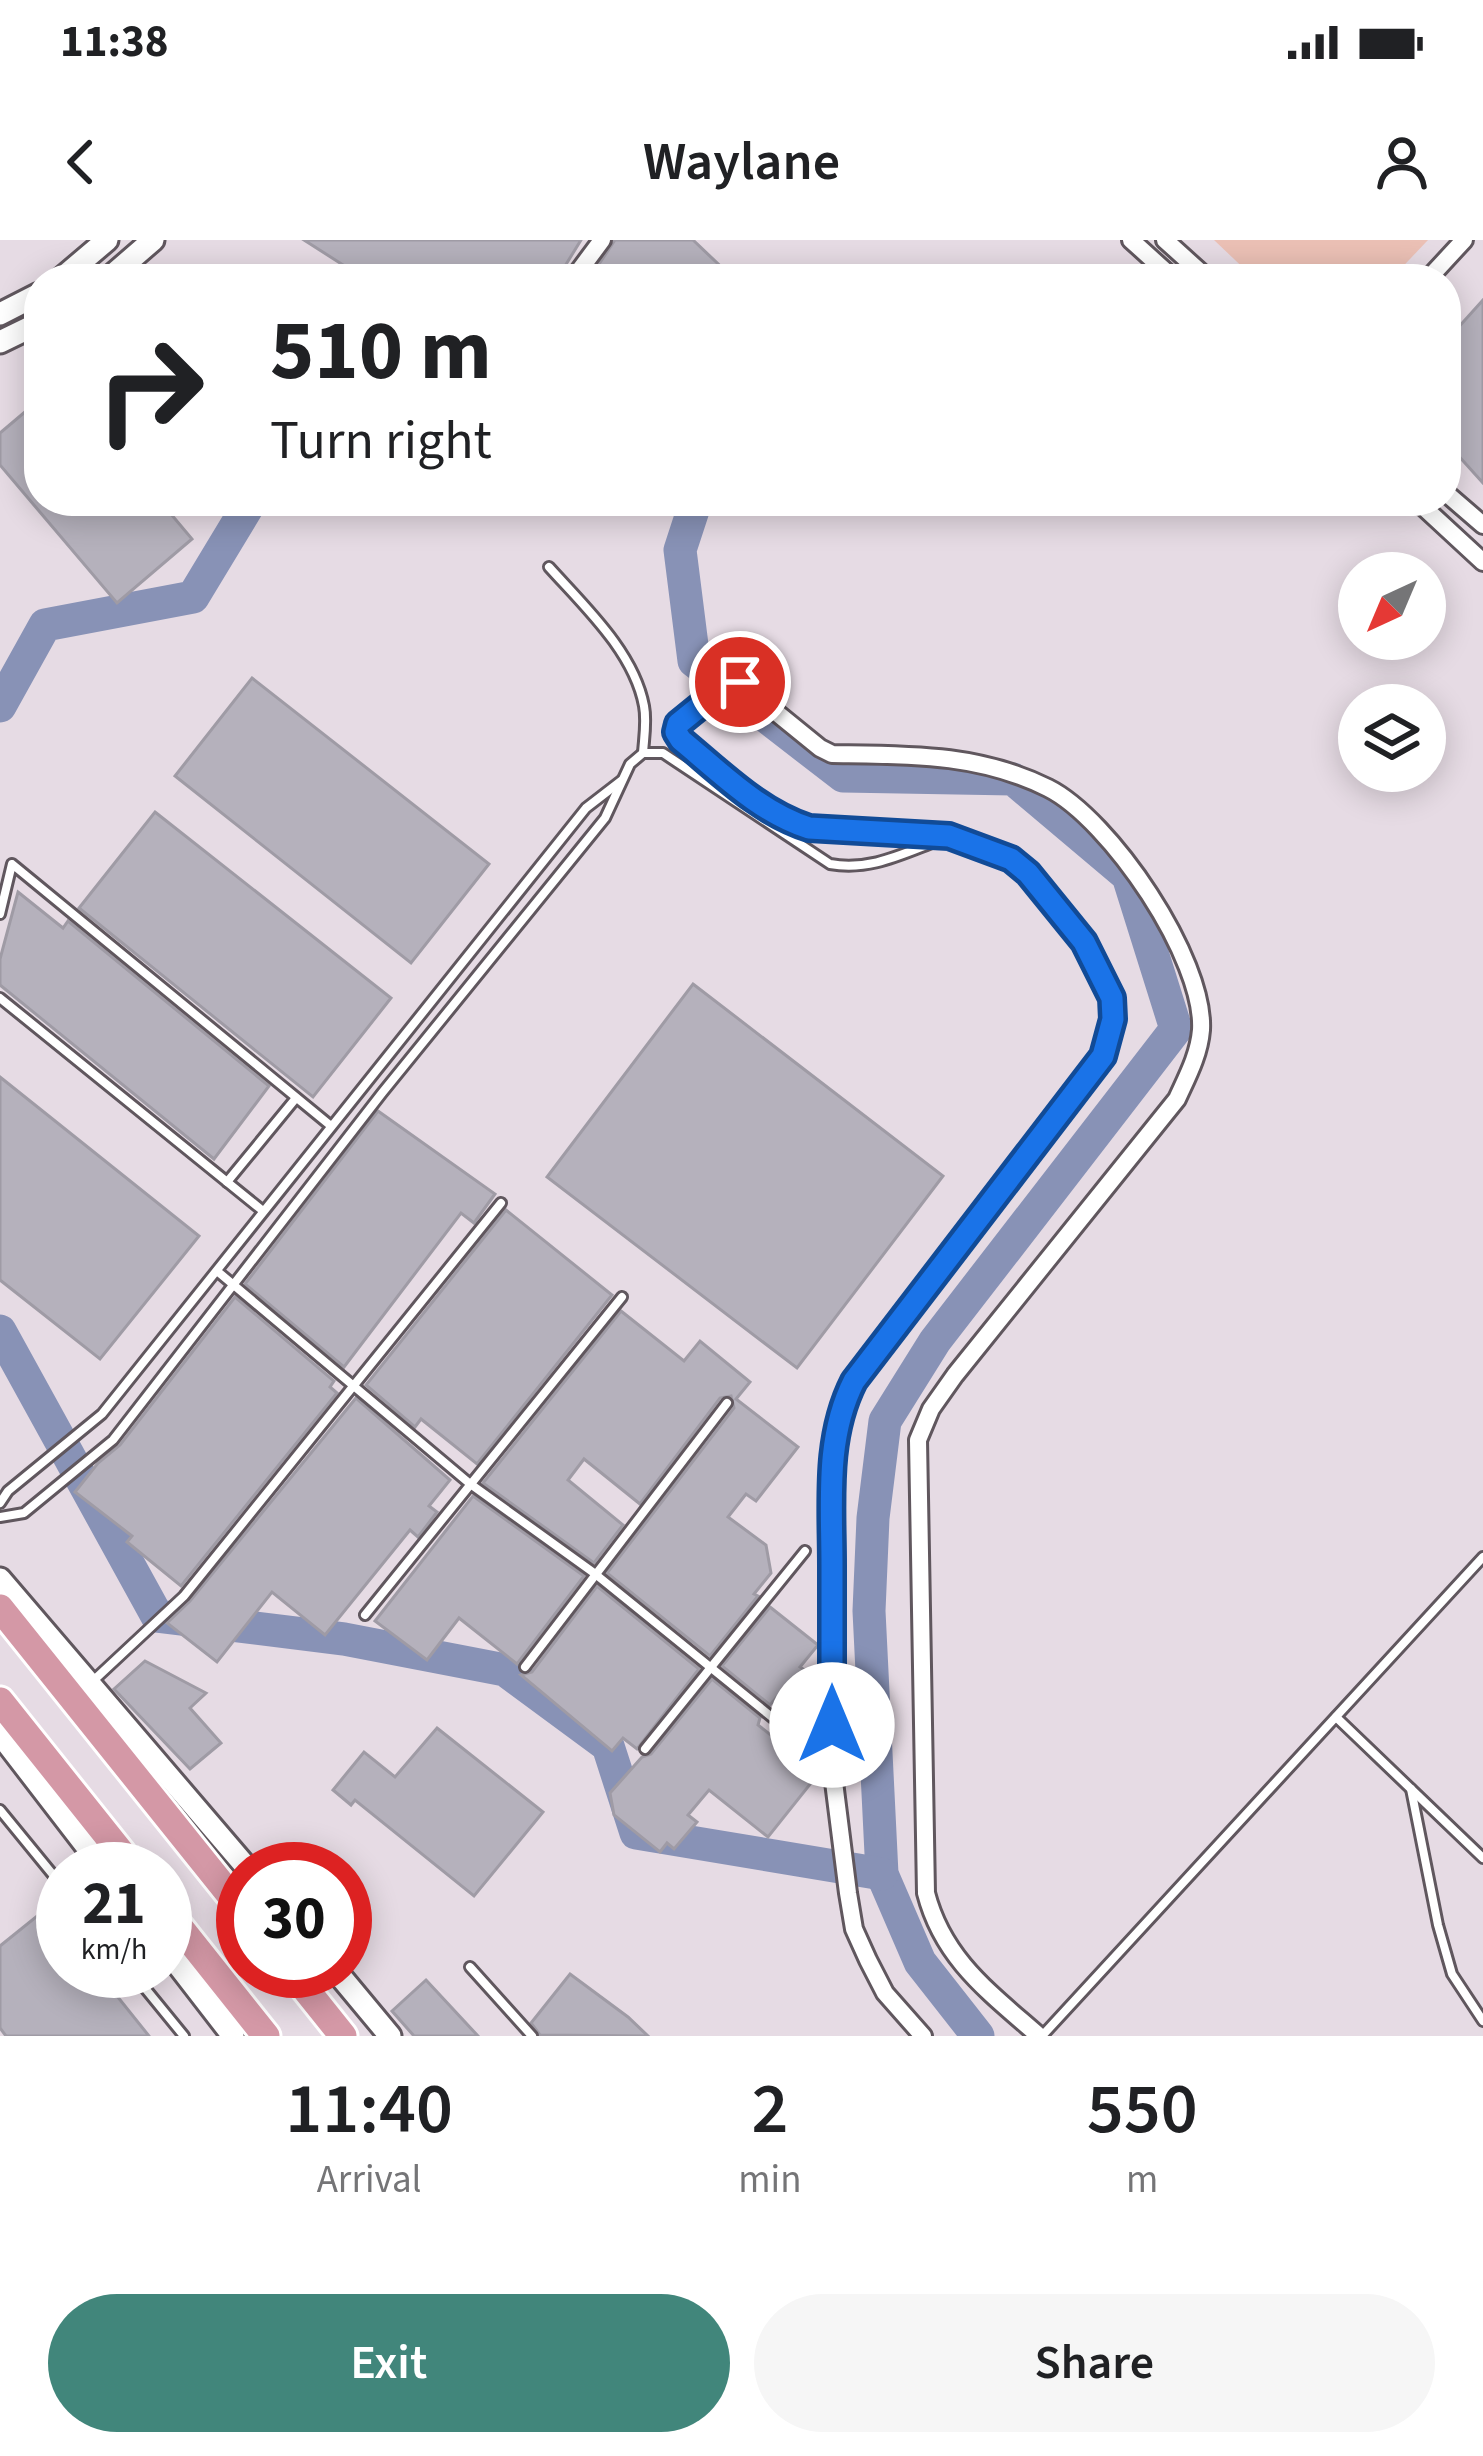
<!DOCTYPE html>
<style>
:root{--surface:#fff;--page:#f6f6f6;--text:#202124;--muted:#757577;--accent:#41867b}
body{margin:0;font-family:"Source Sans 3",sans-serif;background:var(--page);color:var(--text);height:100vh;display:flex;flex-direction:column;font-size:45px;white-space:nowrap}
*{box-sizing:border-box;margin:0}
p{font-size:39px;color:var(--muted)}
.icon{flex:none;width:66px;height:66px;fill:none;stroke:currentColor;stroke-width:2;stroke-linecap:round;stroke-linejoin:round}
.map{position:relative;height:1796px;overflow:hidden}
.sheet{display:flex;flex-direction:column;background:var(--surface);flex:1}
.sheet>*{flex:none}
.top-card{position:absolute;left:24px;top:24px;width:1437px;height:252px;border-radius:48px;box-shadow:0 6px 30px #0003;background:#fff;color:var(--text);overflow:hidden}
.needle{width:78px;rotate:224deg}
.buttons{position:absolute;left:1338px;top:312px;display:grid;gap:24px}
.buttons a{display:grid;place-items:center;width:108px;height:108px;border-radius:50%;background:var(--surface);box-shadow:0 6px 30px #0003;font-size:60px}
.speed{position:absolute;left:36px;top:1602px;display:flex;gap:24px;font-size:60px;font-weight:700;text-align:center}
.speed>*{display:grid;place-content:center;width:156px;height:156px;border-radius:50%;background:var(--surface);box-shadow:0 6px 30px #0003;line-height:1}
.speed small{font-size:30px;font-weight:400}
.speed .limit{border:18px solid #d22;background:#fff;color:#111}
.pin{position:absolute;display:grid;place-items:center;width:102px;height:102px;color:#fff;margin:-51px;border:6px solid #fff;border-radius:50%;box-shadow:0 3px 12px #0007}
.me{position:absolute;width:132px;margin:-66px;rotate:0deg;stroke-linejoin:round;filter:drop-shadow(0 0 9px #0008)}
.turn{display:flex;align-items:center;gap:42px;height:252px;padding:0 48px;font-size:54px}
.turn .icon{width:156px;height:156px;stroke-width:2.5}
.turn b{display:block;font-size:84px;line-height:102px}
.eta{display:flex;justify-content:space-evenly;align-items:center;height:204px;text-align:center}
.eta b{font-size:72px;font-weight:600;line-height:84px}
.button{display:flex;gap:24px;margin-top:auto;padding:24px 48px}
.button a{flex:1;height:138px;border-radius:72px;background:var(--accent);color:#fff;font-size:48px;font-weight:600;line-height:138px;text-align:center}
.button a+a{background:var(--page);color:var(--text)}
.status{display:flex;justify-content:space-between;align-items:center;height:84px;padding:0 60px;background:var(--surface);direction:ltr}
.status svg{height:33px;fill:currentColor}
header{display:flex;justify-content:space-between;align-items:center;height:156px;padding:0 48px;background:var(--surface);font-size:54px;font-weight:600}
.map>svg:first-child{display:block}
</style>
<div class="status"><b>11:38</b><svg viewBox="0 0 49 12"><path d="M0 12V9h3v3zM5 12V6h3v6zM10 12V3h3v9zM15 12V0h3v12zM26 1h20v11H26zM47 4h2v5h-2z"/></svg></div>
<header><svg class="icon" aria-label="back" viewBox="0 0 24 24"><path d="M15 5l-7 7 7 7"/></svg>Waylane<svg class="icon" aria-label="person" viewBox="0 0 24 24"><circle cx="12" cy="8" r="4"/><path d="M4 21q1-7 8-7t8 7"/></svg></header>
<div class="map">
<svg width="1483" height="1796" viewBox="0 0 1483 1796">
<rect width="100%" height="100%" fill="#e6dbe4"/>
<path fill="#ebc0b5" d="M1214 0H1428L1391 39H1255Z"/>
<g fill="none" stroke-linecap="round" stroke-linejoin="round">
<g stroke="#8892b6" stroke-width="33">
<path d="M696 261 680 310 694 421 843 536 1013 539 1128 636 1176 789 935 1101 885 1181 873 1278 869 1371 882 1634 920 1722 978 1796"/>
<path d="M0 466 45 385 193 357 251 261"/>
<path d="M0 1091 157 1376 344 1399 505 1430 608 1506 636 1593 882 1634"/>
</g>
</g>
<g fill="#b5b1bc" stroke="#9f9ba5" stroke-width="3">
<path d="M304 0H581L557 39H365Z"/>
<path d="M615 0H693L734 39H589Z"/>
<path d="M1483 60V243L1446 202V101Z"/>
<path d="M39 160V261H160L192 299 117 363 0 225V193Z"/>
<path d="M252 438 489 624 411 723 175 536Z"/>
<path d="M155 572 391 758 313 857 79 668Z"/>
<path d="M18 652 63 688 68 681 269 846 214 919 0 745V719Z"/>
<path d="M693 744 943 936 797 1128 547 937Z"/>
<path d="M0 837 199 996 100 1119 0 1040Z"/>
<path d="M378 871 495 954 474 983 461 973 344 1127 245 1044Z"/>
<path d="M506 970 612 1055 477 1224 421 1179 415 1187 366 1145Z"/>
<path d="M235 1057 334 1141 330 1147 337 1153 181 1346 127 1302 132 1296 75 1252 98 1223 120 1205Z"/>
<path d="M621 1071 684 1121 700 1101 750 1142 736 1159 798 1207 756 1261 746 1254 728 1277 766 1305 771 1333 754 1354 758 1356 710 1416 607 1333 734 1168 731 1156 720 1158 640 1264 584 1219 568 1240 623 1285 594 1323 483 1243Z"/>
<path d="M356 1158 450 1240 429 1266 437 1272 418 1297 410 1290 325 1395 272 1352 217 1422 167 1383 190 1361Z"/>
<path d="M473 1256 584 1336 517 1424 459 1378 427 1420 375 1381Z"/>
<path d="M597 1346 699 1429 637 1509 623 1498 612 1511 521 1435 532 1432Z"/>
<path d="M770 1367 818 1405 800 1427 806 1431 787 1453 783 1450 770 1465 722 1426Z"/>
<path d="M145 1421 206 1453 190 1468 221 1503 190 1529 114 1449Z"/>
<path d="M712 1439 760 1478 758 1485 819 1533 768 1597 709 1550 688 1575 697 1582 674 1609 667 1603 660 1612 614 1575 610 1553 642 1517 651 1514Z"/>
<path d="M437 1488 543 1572 474 1656 355 1560 351 1565 333 1550 364 1512 395 1537Z"/>
<path d="M47 1668 63 1688V1731H97L149 1796H6L0 1788V1706Z"/>
<path d="M570 1734 628 1777 648 1796 540 1795 531 1783Z"/>
<path d="M426 1740 478 1796H414L392 1771Z"/>
</g>
<g fill="none" stroke-linecap="round" stroke-linejoin="round">
<defs>
<g id="service">
<path d="M1018 262 1019 261"/>
<path d="M549 327C584 366 634 412 644 466 647 481 644 498 643 513"/>
<path d="M0 674 12 624 331 886"/>
<path d="M0 758 263 971"/>
<path d="M227 942 296 858"/>
<path d="M217 1031 469 1243 594 1333 831 1525"/>
<path d="M0 1263 8 1251 102 1174 586 568 621 541"/>
<path d="M0 1277 24 1273 113 1200 382 853 605 578 630 524 643 513H663L830 624C869 631 900 615 937 601"/>
<path d="M365 1375 622 1057"/>
<path d="M525 1427 727 1163"/>
<path d="M94 1440 184 1356 501 963"/>
<path d="M1336 1477 1483 1618"/>
<path d="M645 1509 805 1311"/>
<path d="M1411 1549 1438 1685 1452 1734 1483 1781"/>
<path d="M0 1570 63 1647"/>
<path d="M470 1727 532 1796"/>
<path d="M131 1731 184 1796"/>
<path d="M1042 1796 1483 1317"/>
</g>
<g id="minor">
<path d="M1131 0 1174 39"/>
<path d="M1165 0 1208 39"/>
<path d="M573 39 602 0"/>
<path d="M1428 39 1464 0"/>
<path d="M1446 253 1483 285"/>
<path d="M1417 261 1483 322"/>
<path d="M923 1796 885 1753 868 1720 854 1689 848 1653 832 1526 835 1193 843 1164 855 1140 1103 816 1113 779 1112 758 1084 702 1028 633 1011 619 949 596 809 588C759 572 721 533 681 500L676 492 678 484 731 441 740 443 820 508 832 514C907 515 978 513 1048 548 1110 579 1205 719 1201 790 1199 815 1187 837 1177 859L955 1135 931 1169 918 1200 926 1653C943 1719 989 1752 1039 1796"/>
</g>
<g id="tertiary">
<path d="M61 39 107 0"/>
<path d="M108 39 153 0"/>
<path d="M0 74 39 54"/>
<path d="M0 102 39 83"/>
<path d="M0 1339 248 1629"/>
<path d="M0 1494 104 1629"/>
<path d="M165 1708 233 1796"/>
<path d="M336 1731 390 1796"/>
</g>
<g id="trunk">
<path d="M0 1368 243 1671"/>
<path d="M0 1461 134 1629"/>
<path d="M165 1669 266 1796"/>
<path d="M291 1731 343 1796"/>
</g>
</defs>
<use href="#service" stroke="#60575e" stroke-width="14"/>
<use href="#minor" stroke="#60575e" stroke-width="22"/>
<use href="#tertiary" stroke="#60575e" stroke-width="27"/>
<use href="#trunk" stroke="#fff" stroke-width="33"/>
<use href="#service" stroke="#fff" stroke-width="8"/>
<use href="#minor" stroke="#fff" stroke-width="16"/>
<use href="#tertiary" stroke="#fff" stroke-width="21"/>
<use href="#trunk" stroke="#d498a6" stroke-width="27"/>
</g>
<g fill="none" stroke-linecap="round" stroke-linejoin="round">
<defs>
<path id="route" d="M740 442 731 441 678 484 676 492 681 500C721 533 759 572 809 588L949 596 1011 619 1028 633 1084 702 1112 758 1113 779 1103 816 854 1141C825 1198 832 1262 832 1325 832 1378 832 1431 832 1485"/>
</defs>
<use href="#route" stroke="#114b97" stroke-width="30"/>
<use href="#route" stroke="#1a73e8" stroke-width="21"/>
</g>
</svg>
<div class="buttons">
<a><svg class="needle" viewBox="-14 -14 28 28"><path d="M0-13l5 13h-10z" fill="#e53935"/><path d="M0 13l5-13h-10z" fill="#757577"/></svg></a>
<a><svg class="icon" aria-label="layers" viewBox="0 0 24 24"><path d="M12 4l9 5-9 5-9-5zM3 14l9 5 9-5"/></svg></a>
</div>
<div class="speed"><div>21<small>km/h</small></div><div class="limit">30</div></div>
<div class="pin" style="left:740px;top:442px;background:#d93025"><svg class="icon" aria-label="arrive" viewBox="0 0 24 24"><path d="M6 21V4h12l-3 4 3 4H6"/></svg></div>
<svg class="me" style="left:832px;top:1485px" viewBox="-20 -20 40 40"><circle r="19" fill="#fff"/><path d="M0-13L10 11 0 6-10 11z" fill="#1a73e8"/></svg>
<div class="top-card">
<div class="turn"><svg class="icon" aria-label="right" viewBox="0 0 24 24"><path d="M7 20v-9h11M14 6l5 5-5 5"/></svg><div><b>510 m</b>Turn right</div></div>
</div>
</div>
<section class="sheet">
<div class="eta">
<div><b>11:40</b><p>Arrival</p></div>
<div><b>2</b><p>min</p></div>
<div><b>550</b><p>m</p></div>
</div>
<div class="button"><a>Exit</a><a>Share</a></div>
</section>
